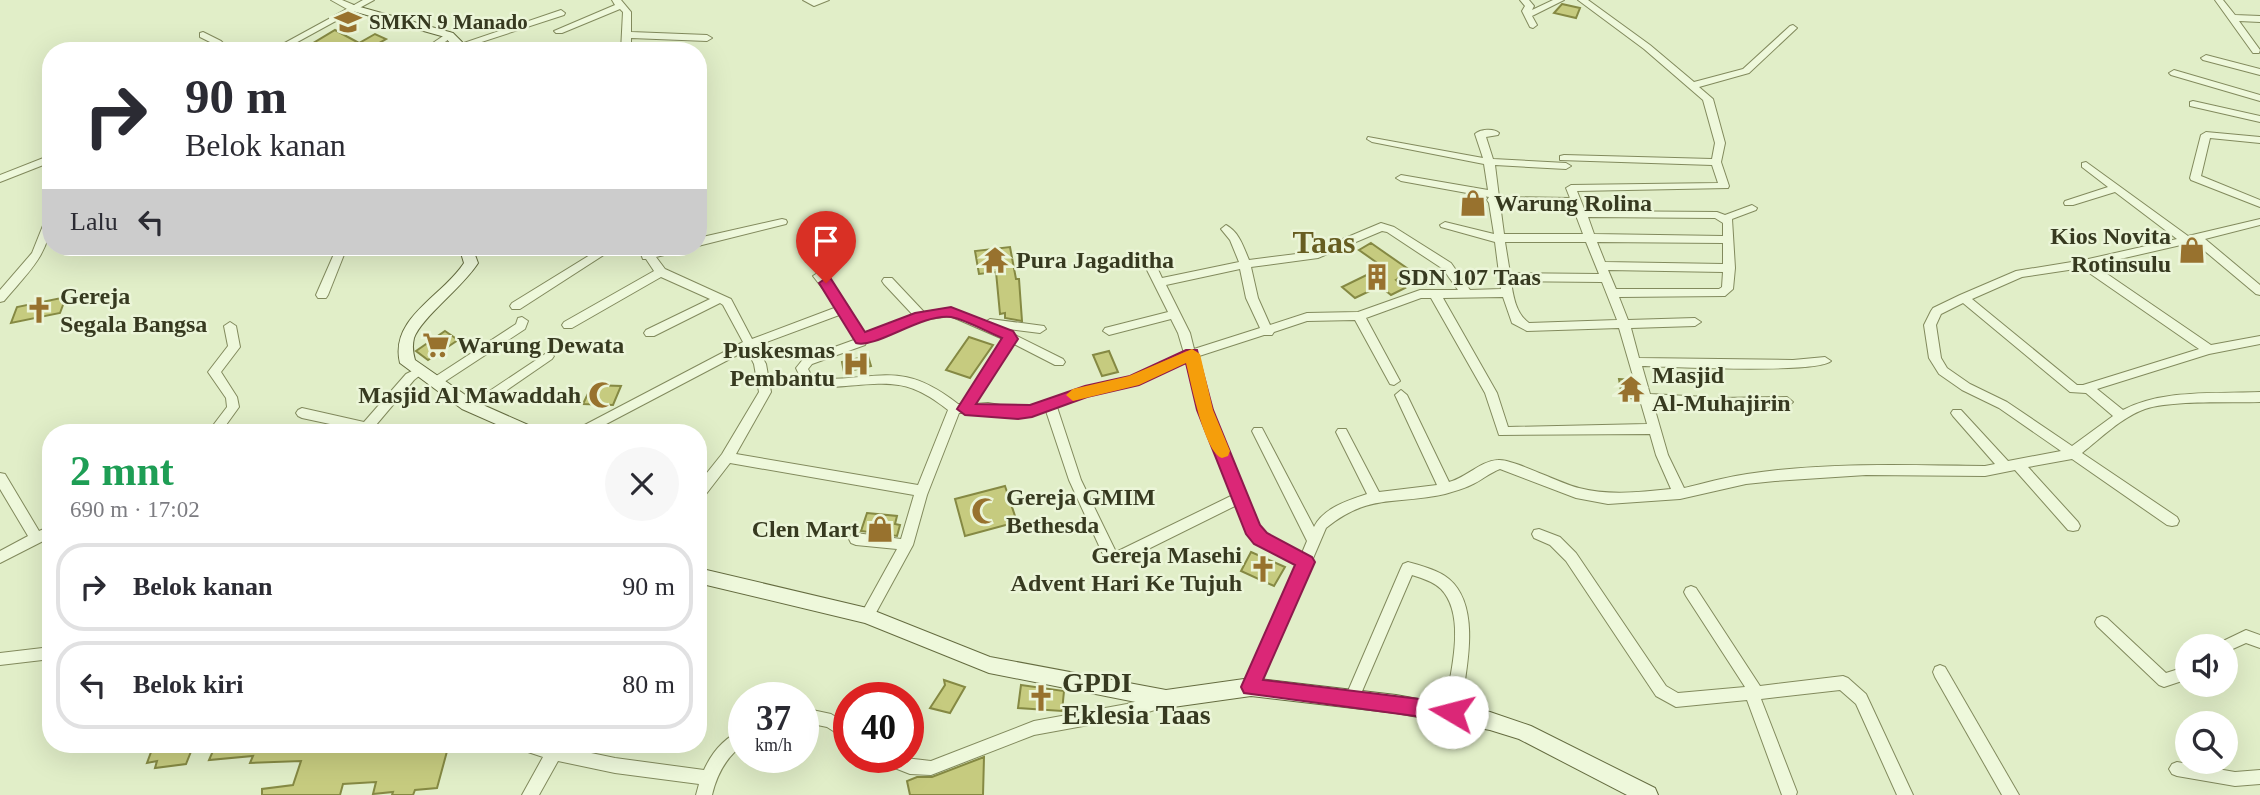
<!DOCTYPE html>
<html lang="id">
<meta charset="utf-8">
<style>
:root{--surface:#fff;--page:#f7f7f7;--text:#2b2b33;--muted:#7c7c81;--line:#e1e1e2}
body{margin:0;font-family:"Times New Roman",serif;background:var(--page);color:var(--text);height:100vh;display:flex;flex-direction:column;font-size:26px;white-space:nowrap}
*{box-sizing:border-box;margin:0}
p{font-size:23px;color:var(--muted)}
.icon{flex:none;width:38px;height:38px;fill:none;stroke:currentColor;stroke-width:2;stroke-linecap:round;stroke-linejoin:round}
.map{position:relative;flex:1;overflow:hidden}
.sheet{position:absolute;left:42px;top:424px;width:665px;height:329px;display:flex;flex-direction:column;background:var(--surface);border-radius:28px;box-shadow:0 7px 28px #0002}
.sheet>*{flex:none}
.banner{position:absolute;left:42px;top:42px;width:665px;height:214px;border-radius:28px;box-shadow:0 7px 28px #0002;background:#fff;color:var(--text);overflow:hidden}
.buttons{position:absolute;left:2175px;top:634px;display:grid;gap:14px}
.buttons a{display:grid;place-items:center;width:63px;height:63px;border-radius:50%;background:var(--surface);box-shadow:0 7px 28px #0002;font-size:35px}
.speed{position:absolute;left:728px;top:682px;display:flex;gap:14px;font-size:35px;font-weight:700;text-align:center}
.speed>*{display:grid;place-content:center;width:91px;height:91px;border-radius:50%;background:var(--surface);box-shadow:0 7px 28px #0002;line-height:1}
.speed small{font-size:18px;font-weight:400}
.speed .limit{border:10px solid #d22;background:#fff;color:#111}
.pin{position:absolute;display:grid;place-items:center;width:60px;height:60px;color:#fff;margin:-72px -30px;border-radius:50% 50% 50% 0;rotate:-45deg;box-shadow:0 0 7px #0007}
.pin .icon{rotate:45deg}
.me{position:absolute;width:77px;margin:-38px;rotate:278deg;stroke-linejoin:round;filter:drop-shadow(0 0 5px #0008)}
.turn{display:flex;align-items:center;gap:24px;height:147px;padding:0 28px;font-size:32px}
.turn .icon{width:91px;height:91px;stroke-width:2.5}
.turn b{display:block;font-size:49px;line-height:60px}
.then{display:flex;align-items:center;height:66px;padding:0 28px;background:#0003;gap:14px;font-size:26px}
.round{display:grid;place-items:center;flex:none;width:74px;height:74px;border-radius:37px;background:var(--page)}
.overview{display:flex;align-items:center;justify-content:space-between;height:119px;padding:0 28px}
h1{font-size:42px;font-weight:700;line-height:52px;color:#1e9e55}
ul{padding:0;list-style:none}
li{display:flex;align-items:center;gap:21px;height:88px;margin:0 14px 10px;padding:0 14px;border:4px solid var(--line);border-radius:28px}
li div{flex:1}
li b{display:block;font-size:26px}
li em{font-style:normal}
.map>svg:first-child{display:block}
</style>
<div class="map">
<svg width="2260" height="795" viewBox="0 0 2260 795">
<rect width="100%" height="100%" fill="#e1eec8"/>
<g fill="#c6cb7f" stroke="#858943" stroke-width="2">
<path d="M1562 4 1580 8 1576 18 1554 13Z"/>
<path d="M335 30 359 43 375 34 386 39 369 49 373 51H300Z"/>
<path d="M1371 243 1411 271 1396 280 1405 288 1391 295 1380 286 1355 298 1342 287 1383 267 1359 250Z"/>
<path d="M1010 247 1016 279H1019L1022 321 1005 318V313L1000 314 996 272 979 274 975 251Z"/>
<path d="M66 297 60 313 11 323 17 307Z"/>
<path d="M445 331 458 340 428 360 416 351Z"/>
<path d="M969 337 993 345 970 378 946 370Z"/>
<path d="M1109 351 1118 372 1102 376 1093 355Z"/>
<path d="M868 356 871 366 844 372 842 362Z"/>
<path d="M1619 379 1632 380 1637 399 1622 397Z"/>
<path d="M592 385 621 386 613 405 583 404Z"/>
<path d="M1005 486 1017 522 965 536 955 499Z"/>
<path d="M867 513 897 516 895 524 900 525 897 536 861 531Z"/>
<path d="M1251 552 1285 567 1274 586 1241 571Z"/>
<path d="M944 680 965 687 950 713 930 708 945 685Z"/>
<path d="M1021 685 1064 691 1062 711 1018 708Z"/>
<path d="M154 744H194L186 764 155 768 157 761 147 763Z"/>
<path d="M216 744H449L437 788 415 790 413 795H392L393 792 373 794 376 782 343 784 340 795H262V789L293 785 301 761 250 763 253 756 209 760Z"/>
<path d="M984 757 983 795H910L907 781 917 777H932Z"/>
</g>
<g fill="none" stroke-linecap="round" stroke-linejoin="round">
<defs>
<g id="street">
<path d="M331 0H342L354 5 363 0H374L281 51H270L347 9Z"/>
<path d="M612 0H621L631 12V32L707 35 712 38 707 41 631 38V51H621L623 12 620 9 562 33H556L554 31 615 5Z"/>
<path d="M803 0H829L814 6Z"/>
<path d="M1520 0H1529L1534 6 1532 10 1553 0H1564L1532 16 1537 25 1533 28 1530 27 1522 11 1525 6Z"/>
<path d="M1578 0H1588L1650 45 1694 82 1743 69 1790 26 1793 25 1797 28 1749 73 1699 87 1713 99 1725 143 1721 162 1729 186 1728 188 1577 191 1585 211 1717 212 1725 215 1752 205 1757 208 1756 210 1732 219 1735 268 1733 289 1725 296 1619 297 1628 320 1695 318 1701 322 1695 326 1631 328 1639 358 1793 360 1825 357 1831 361C1818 374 1670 367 1642 366L1650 394 1706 397 1712 402 1706 407 1653 403 1668 455 1684 488C1705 483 1726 477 1747 474 1825 462 1906 465 1985 466L1995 464 1953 416 1951 413 1953 410H1961L2008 461 2061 451 1999 408 1962 390 1939 374 1929 358 1924 325 1931 311 1933 308 1960 295 2016 271 2084 260 2177 239 2115 192 2073 205H2065L2064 203 2065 201 2108 187 2082 167V163L2086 162 2188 236 2260 219V225L2205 239 2260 285V295L2256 294 2194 242 2094 265 2211 345 2260 336V344L2209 354 2097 389 2123 410C2163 389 2215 394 2260 392V402C2229 403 2173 400 2145 409 2122 417 2101 438 2082 453L2177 517 2179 521 2177 525 2172 526 2167 525 2072 459 2028 467 2078 522 2080 526 2078 530 2073 531 2068 530 2015 470 1985 476 1866 475 1775 481 1746 484 1680 499 1608 504 1576 498 1500 469C1489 473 1481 481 1471 485 1463 489 1454 491 1445 494 1396 505 1369 493 1326 528L1258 687 1256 692 1251 694 1246 692 1244 687 1297 564 1256 542 1248 533 1237 505 1122 562 1117 564 1106 561 1069 480 1046 411 1018 418 988 413H959L927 495 913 545 872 620 867 622 862 620 860 616 897 549 856 545 851 543 849 539 851 535 856 533 901 539 914 495 730 463 703 498 698 499V484L722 454 759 392 754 364 747 350 591 432H575L577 429 743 342 723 305 720 303 654 336H646L644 333 646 330 710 299 661 277 572 328H564L562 325 564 322 654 271 646 259H643L638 247H649L652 251 668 247H686L685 250 656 257 665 269 731 299 752 339 837 307 813 276 819 272 823 273 848 306 864 333 913 315 884 284 882 281 884 278H892L924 312 951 308 985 322 990 319 1044 326 1046 329 1040 333 1001 328 1063 359 1065 362 1063 365H1055L1012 343 975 404 988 403 1018 408 1031 406 1085 387 1130 377 1184 353 1178 333 1171 319 1109 335 1103 331 1105 328 1168 312 1146 268 1148 265H1156L1162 278 1239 262 1230 240 1221 229 1226 225C1239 232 1243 246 1249 260L1312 252 1381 223 1394 227 1451 263 1470 290 1501 289 1495 242 1441 227 1440 225 1445 222 1494 234 1489 203 1487 200 1489 197 1401 181 1396 178 1401 175 1488 190 1484 164 1372 142 1367 139 1368 137 1483 158 1475 134C1480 129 1494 128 1499 133L1498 135 1486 137 1493 159 1566 163 1571 166 1566 169 1495 165 1499 197 1570 198 1566 188 1571 185 1718 183 1712 165 1560 160V156L1564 155 1712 159 1715 143 1703 100 1644 49ZM1500 204 1572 205 1583 234H1504ZM1588 217 1715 218 1723 223V236L1594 234ZM1382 231 1387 232 1443 269 1458 290H1420L1358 312 1307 313 1270 325 1258 298 1251 267 1318 258ZM1505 242H1586L1599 274 1510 273ZM1597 242 1723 243V264L1605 262ZM2082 268 2199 349 2083 385H2077L1972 299 2022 277ZM1240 269 1246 298 1260 328 1194 349 1190 333 1166 285ZM1608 270 1723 272 1722 287 1719 289H1616ZM1511 281 1602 282 1617 320 1529 323C1516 314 1513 296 1511 281ZM1503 297 1512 323 1527 331 1619 328 1647 424 1508 427 1497 393 1443 298ZM1421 298H1431L1485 393 1499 435 1650 434 1656 455 1671 489C1640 492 1610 496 1579 488 1561 484 1511 458 1498 460 1480 461 1466 478 1449 482L1407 395 1401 390 1395 395 1437 485 1379 492 1346 429H1338L1336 432 1367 494C1349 500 1323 508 1314 527L1262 428H1254L1252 431 1307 541 1302 553 1266 534 1258 526 1211 410 1196 357 1264 335H1272L1274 332 1307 321 1355 320 1390 384 1394 385 1400 381 1366 318ZM1963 303 2070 392 2086 393 2113 416 2072 446 2007 402 1970 384 1947 368 1941 358 1936 325 1941 314ZM842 314 851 329 854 340 804 358 796 368 803 383C817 389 831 387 846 386 893 382 910 380 948 410L918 485 736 454 771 392 766 364 756 346ZM950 316 1003 339 962 404H958C901 360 882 380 819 379L812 377 808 369 812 364 865 345 867 341 923 320ZM1186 362 1199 410 1233 495 1116 552 1081 480 1057 407 1087 396 1137 384Z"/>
<path d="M2215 0H2223L2235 15 2260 16V22L2239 21 2260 50 2259 53H2253Z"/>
<path d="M561 10 565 13 564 15 460 49 457 50 452 47Z"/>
<path d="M203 32 221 41 223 43 218 46 200 37V33Z"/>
<path d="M449 32 454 35 452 37 432 51H421Z"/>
<path d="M500 44 505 47 501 51H490Z"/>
<path d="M2206 55 2260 69V75L2203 60 2201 58Z"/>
<path d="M2174 70 2260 95V101L2171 75 2169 73Z"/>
<path d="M2193 101 2260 116V122L2190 106V102Z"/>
<path d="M2206 132 2260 137V143L2210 138 2201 176 2260 200V207L2191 180 2190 178 2201 135Z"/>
<path d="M51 155V162L0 182V175Z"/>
<path d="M51 215C51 254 28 272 4 301L0 302V290L32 253 46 218Z"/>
<path d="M782 219 786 220 787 222 786 224 698 246V238Z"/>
<path d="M337 247H347L328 295 326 298H318L316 295Z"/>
<path d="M603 247H616L520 309H512L510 306 512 303Z"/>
<path d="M522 317 528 321 525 329 438 386H430L428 383 430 380 516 324 518 318Z"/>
<path d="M230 322 236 326 240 347 221 372 237 397 239 407 221 432H208L227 407 226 398 208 372 228 346 224 326Z"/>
<path d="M548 352 554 356 552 359 478 410H470L468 407 470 404Z"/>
<path d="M418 368 422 369 424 372 414 380 376 425 390 429 392 432H358V430L302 418 298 416 296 413 298 410 302 408 364 422 406 374Z"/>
<path d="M1787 397 1793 402 1787 407 1719 408 1713 403 1719 398Z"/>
<path d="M0 473 5 474 39 531 51 526V537L0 563V551L28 536 0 489Z"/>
<path d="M1539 529 1560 537 1576 553 1666 686 1678 693 1745 687 1686 596 1684 592 1686 588 1691 586 1696 588 1760 686 1843 676 1848 678 1866 694 1913 795H1897L1856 704 1840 690 1761 699 1797 792 1796 795H1782L1747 700 1676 707 1656 696 1566 561 1550 545 1534 538 1532 534 1534 530Z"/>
<path d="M1408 562C1422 566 1438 570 1449 579 1483 608 1465 675 1460 712L1457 717 1452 719 1447 717 1444 712C1449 679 1468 617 1441 589 1434 582 1422 578 1412 575L1357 703 1352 705 1347 703 1345 698 1401 568 1403 564Z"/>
<path d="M2102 616 2107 618 2166 673 2188 666V679L2164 687 2159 685 2097 626 2095 622 2097 618Z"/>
<path d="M2246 630 2260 635V648L2246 643 2226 652V646H2219L2221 642Z"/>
<path d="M51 647V659L0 665V653Z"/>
<path d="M1940 665 1945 667 2019 795H2002L1935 677 1933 672 1935 667Z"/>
<path d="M1162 694 1167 696 1169 701 1167 706 1162 708 1127 718 1034 735 931 775 910 774 882 763 879 758H905L931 761 1034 721 1127 704Z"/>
<path d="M803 708 831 714 849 725V741L827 727 803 722Z"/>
<path d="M744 729V744C726 757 717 774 712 795H696L699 784 615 773 558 761 539 795H522L543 757 519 749 516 744H548L615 758 704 770C712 752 725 737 744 729Z"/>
<path d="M2177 762 2235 772 2260 770V784L2235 786 2177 776 2172 774 2169 769 2172 764Z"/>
</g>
<g id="secondary">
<path d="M353 5 453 33 462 42 463 51H451L450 43 445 37 349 10V6Z"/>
<path d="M386 247H432C423 255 395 255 386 247Z"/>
<path d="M454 247H472L478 263C463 287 421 318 414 338 412 346 413 353 415 360L474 401 535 428 537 432H514L462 409 400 363C389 318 443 296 464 263L461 253Z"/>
<path d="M698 568 867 608 990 657 1166 690 1251 678 1396 695 1490 712 1531 726 1655 788 1658 795H1627L1519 739 1490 730 1396 713 1251 696 1166 708 989 673 865 623 698 583Z"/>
</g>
</defs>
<use href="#street" stroke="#828a5d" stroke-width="2"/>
<use href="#secondary" stroke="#656c40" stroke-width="2"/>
<use href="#street" fill="#eef8db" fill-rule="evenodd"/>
<use href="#secondary" fill="#eef8db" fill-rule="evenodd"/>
</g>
<path fill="#db2777" stroke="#8e194d" stroke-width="2" d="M826 278 831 279 865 332 915 313 951 307 1013 331 1018 339 976 404 1030 405 1085 386 1130 376 1186 350H1197L1213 410 1260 525 1267 533 1312 557 1315 562 1263 680 1452 703 1459 706 1462 712 1459 719 1452 721 1244 693 1241 687 1295 565 1254 544 1246 534 1197 410 1186 363 1139 385 1087 397 1032 417 1018 419 965 415 957 409 1002 338C987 332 967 320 951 317 922 313 876 349 856 343L819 283Z"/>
<path fill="#f59e0b" d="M1192 349 1200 354 1213 410 1230 451 1228 456 1222 458C1204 452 1191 382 1186 363L1139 385 1073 401 1066 395 1073 389 1129 376Z"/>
<defs>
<symbol id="school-bare" viewBox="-9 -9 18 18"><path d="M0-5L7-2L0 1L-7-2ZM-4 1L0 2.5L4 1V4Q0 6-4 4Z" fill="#98722e" stroke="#ebf5d8" stroke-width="2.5" paint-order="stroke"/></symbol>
<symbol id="shop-bare" viewBox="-9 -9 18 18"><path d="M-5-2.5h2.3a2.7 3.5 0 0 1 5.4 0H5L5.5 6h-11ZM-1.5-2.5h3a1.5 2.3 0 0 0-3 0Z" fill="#98722e" stroke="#ebf5d8" stroke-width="2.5" paint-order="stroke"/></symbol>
<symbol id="temple-bare" viewBox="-9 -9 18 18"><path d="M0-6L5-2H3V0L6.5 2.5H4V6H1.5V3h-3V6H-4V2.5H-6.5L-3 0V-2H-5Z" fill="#98722e" stroke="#ebf5d8" stroke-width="2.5" paint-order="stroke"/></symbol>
<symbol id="building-bare" viewBox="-9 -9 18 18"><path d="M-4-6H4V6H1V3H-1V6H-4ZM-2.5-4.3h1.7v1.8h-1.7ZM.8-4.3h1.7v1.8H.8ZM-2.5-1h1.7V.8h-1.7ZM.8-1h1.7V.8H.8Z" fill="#98722e" stroke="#ebf5d8" stroke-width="2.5" paint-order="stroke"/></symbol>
<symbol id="church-bare" viewBox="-9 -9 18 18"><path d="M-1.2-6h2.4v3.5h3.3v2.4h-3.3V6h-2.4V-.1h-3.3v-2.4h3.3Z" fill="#98722e" stroke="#ebf5d8" stroke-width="2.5" paint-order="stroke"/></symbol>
<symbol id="supermarket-bare" viewBox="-9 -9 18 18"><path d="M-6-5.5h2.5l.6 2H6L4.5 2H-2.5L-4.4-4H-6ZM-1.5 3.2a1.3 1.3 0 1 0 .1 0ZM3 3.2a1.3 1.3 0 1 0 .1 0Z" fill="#98722e" stroke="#ebf5d8" stroke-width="2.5" paint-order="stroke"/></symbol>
<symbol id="hospital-bare" viewBox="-9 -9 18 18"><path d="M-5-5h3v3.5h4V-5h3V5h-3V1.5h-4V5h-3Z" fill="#98722e" stroke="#ebf5d8" stroke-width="2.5" paint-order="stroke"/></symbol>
<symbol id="mosque-bare" viewBox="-9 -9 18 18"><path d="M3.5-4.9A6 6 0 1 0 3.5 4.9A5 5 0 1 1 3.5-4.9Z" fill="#98722e" stroke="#ebf5d8" stroke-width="2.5" paint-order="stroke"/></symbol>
</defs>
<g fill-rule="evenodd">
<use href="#school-bare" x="329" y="3" width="38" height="38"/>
<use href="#shop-bare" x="1454" y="184" width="38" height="38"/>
<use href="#shop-bare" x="2173" y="231" width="38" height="38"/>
<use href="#temple-bare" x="976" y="241" width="38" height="38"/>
<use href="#building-bare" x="1358" y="258" width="38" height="38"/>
<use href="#church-bare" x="20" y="291" width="38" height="38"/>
<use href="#supermarket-bare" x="417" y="326" width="38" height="38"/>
<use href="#hospital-bare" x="837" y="345" width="38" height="38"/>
<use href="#temple-bare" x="1612" y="370" width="38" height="38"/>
<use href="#mosque-bare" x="583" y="376" width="38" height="38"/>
<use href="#mosque-bare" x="966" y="492" width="38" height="38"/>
<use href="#shop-bare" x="861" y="510" width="38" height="38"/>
<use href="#church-bare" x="1244" y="550" width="38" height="38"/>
<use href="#church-bare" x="1022" y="679" width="38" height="38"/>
</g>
<g text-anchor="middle" stroke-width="5" stroke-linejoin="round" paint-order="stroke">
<g font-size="21" font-weight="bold" fill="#373a20" stroke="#ebf5d8" text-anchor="start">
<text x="369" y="29">SMKN 9 Manado</text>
</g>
<g font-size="24" font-weight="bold" fill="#373a20" stroke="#ebf5d8" text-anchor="start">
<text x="1494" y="211">Warung Rolina</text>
<text x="2171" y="244" text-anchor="end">Kios Novita<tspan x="2171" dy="28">Rotinsulu</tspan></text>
<text x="1016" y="268">Pura Jagaditha</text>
<text x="1398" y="285">SDN 107 Taas</text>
<text x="60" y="304">Gereja<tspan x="60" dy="28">Segala Bangsa</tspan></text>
<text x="457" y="353">Warung Dewata</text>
<text x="835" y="358" text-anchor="end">Puskesmas<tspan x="835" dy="28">Pembantu</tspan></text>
<text x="1652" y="383">Masjid<tspan x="1652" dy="28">Al-Muhajirin</tspan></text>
<text x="581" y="403" text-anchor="end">Masjid Al Mawaddah</text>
<text x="1006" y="505">Gereja GMIM<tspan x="1006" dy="28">Bethesda</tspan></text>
<text x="859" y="537" text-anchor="end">Clen Mart</text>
<text x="1242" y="563" text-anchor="end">Gereja Masehi<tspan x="1242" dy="28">Advent Hari Ke Tujuh</tspan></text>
</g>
<g font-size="28" font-weight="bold" fill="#373a20" stroke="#ebf5d8" text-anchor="start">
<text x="1062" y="692">GPDI<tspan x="1062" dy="32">Eklesia Taas</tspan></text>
</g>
<g font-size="32" font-weight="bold" fill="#665d21" stroke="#ebf5d8">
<text x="1324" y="253">Taas</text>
</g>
</g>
</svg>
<div class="buttons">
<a><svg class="icon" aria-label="sound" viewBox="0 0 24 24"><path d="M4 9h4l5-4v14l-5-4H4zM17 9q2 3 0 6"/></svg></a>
<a><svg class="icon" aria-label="search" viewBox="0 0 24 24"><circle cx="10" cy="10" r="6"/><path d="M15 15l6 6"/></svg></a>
</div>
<div class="speed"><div>37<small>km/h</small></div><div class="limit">40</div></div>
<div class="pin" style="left:826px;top:283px;background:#d93025"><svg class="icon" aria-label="arrive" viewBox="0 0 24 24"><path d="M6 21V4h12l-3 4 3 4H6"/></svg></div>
<svg class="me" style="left:1452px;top:712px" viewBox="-20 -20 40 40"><circle r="19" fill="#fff"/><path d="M0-13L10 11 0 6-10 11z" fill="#db2777"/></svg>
<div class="banner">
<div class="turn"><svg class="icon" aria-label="right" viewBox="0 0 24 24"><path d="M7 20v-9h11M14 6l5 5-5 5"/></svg><div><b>90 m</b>Belok kanan</div></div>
<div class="then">Lalu<svg class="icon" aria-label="left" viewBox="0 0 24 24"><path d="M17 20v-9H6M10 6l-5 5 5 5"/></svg></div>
</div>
<section class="sheet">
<div class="overview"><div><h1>2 mnt</h1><p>690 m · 17:02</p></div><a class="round"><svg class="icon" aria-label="close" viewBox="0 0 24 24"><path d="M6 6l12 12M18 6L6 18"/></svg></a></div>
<ul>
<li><svg class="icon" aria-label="right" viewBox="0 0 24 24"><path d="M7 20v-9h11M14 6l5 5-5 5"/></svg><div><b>Belok kanan</b></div><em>90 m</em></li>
<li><svg class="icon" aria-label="left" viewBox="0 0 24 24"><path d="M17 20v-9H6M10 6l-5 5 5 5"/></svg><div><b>Belok kiri</b></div><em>80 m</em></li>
</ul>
</section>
</div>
